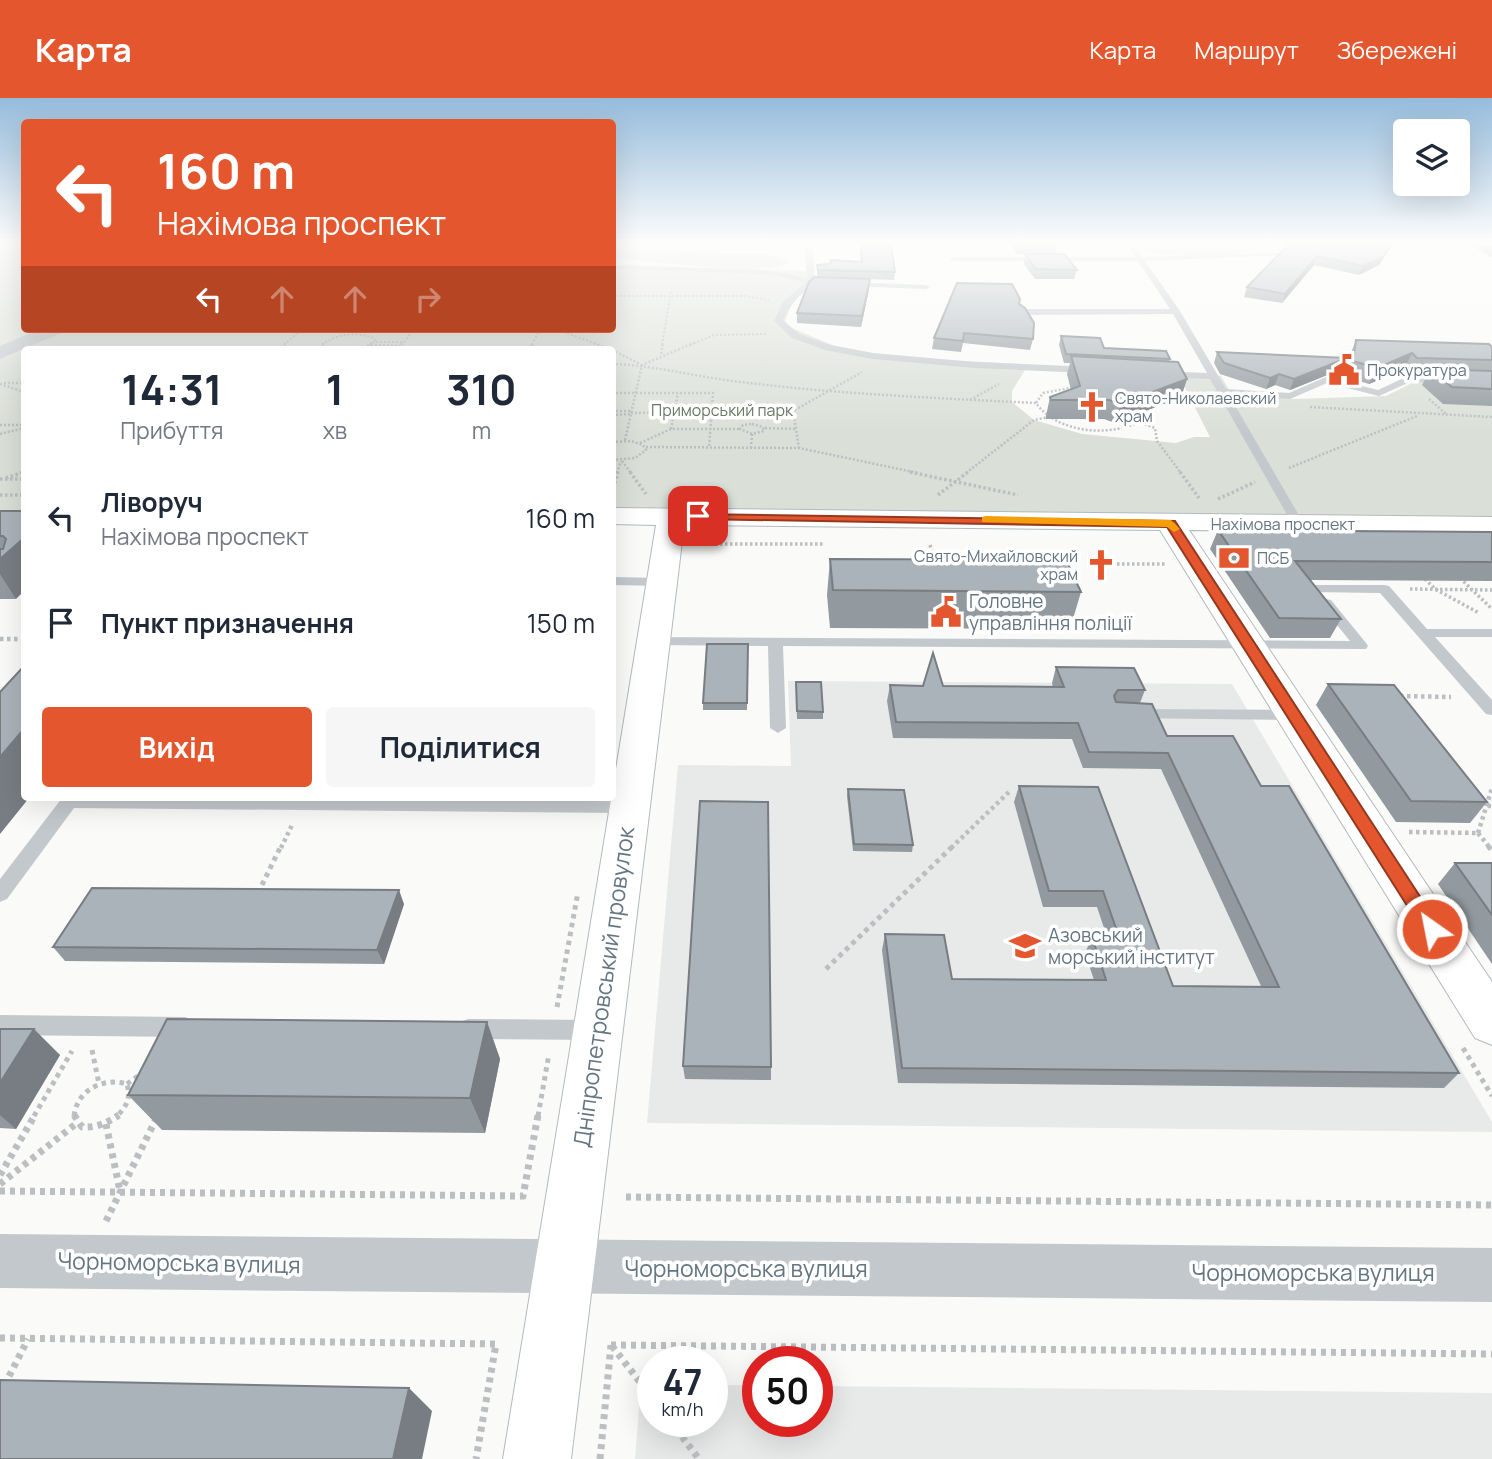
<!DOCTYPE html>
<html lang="uk">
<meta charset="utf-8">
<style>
:root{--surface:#fff;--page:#f6f6f7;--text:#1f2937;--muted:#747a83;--accent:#e4572e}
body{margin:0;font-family:Manrope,sans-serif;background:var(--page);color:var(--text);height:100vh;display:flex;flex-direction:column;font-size:26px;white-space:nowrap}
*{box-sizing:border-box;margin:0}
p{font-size:23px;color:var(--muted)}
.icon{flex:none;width:38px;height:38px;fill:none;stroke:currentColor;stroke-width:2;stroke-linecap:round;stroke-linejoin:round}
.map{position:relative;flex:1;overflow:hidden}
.panel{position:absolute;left:21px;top:248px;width:595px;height:455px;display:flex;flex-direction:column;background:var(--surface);border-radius:7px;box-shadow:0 7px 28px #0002}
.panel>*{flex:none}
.hud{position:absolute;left:21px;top:21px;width:595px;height:214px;border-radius:7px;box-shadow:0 7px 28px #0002;background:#e4572e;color:#fff;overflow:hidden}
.buttons{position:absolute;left:1393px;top:21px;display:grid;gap:14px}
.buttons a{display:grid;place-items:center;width:77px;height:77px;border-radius:7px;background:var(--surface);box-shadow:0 7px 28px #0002;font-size:35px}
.speed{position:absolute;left:637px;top:1248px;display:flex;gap:14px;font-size:35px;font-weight:700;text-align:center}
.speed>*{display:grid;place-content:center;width:91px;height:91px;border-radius:50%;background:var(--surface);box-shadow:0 7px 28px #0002;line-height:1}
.speed small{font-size:18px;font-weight:400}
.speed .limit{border:10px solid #d22;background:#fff;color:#111}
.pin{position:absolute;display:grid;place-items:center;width:60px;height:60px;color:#fff;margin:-30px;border-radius:14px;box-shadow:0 4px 10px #0006}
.me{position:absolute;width:77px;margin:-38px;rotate:327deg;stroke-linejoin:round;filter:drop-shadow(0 0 5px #0008)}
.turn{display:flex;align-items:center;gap:24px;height:147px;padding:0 21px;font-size:32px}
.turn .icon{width:91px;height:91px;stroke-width:2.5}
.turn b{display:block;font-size:49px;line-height:60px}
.lanes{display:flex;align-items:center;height:66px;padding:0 21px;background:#0003;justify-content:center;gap:35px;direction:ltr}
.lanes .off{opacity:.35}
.eta{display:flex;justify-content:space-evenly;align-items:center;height:119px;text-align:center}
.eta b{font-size:42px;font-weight:700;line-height:49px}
.primary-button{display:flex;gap:14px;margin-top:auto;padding:14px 21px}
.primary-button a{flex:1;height:80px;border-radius:7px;background:var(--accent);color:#fff;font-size:28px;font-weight:700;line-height:80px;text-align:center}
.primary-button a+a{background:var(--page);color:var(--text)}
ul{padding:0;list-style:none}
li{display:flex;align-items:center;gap:21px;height:105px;padding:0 21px}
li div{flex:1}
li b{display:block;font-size:26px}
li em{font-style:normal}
header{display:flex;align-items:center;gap:42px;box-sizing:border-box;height:98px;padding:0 35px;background:var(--accent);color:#fff}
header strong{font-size:33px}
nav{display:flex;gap:38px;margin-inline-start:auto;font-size:24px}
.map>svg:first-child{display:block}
</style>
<header>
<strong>Карта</strong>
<nav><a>Карта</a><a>Маршрут</a><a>Збережені</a></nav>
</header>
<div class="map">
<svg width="1492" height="1361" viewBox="0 0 1492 1361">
<rect width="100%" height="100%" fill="#fafaf8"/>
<g fill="#e8e9e9">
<path d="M788 583 1232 586 1492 1024V1034L647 1025 678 667 791 668Z"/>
<path d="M641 1286H653V1323H712V1287H758V1323H817V1288L1492 1295V1361H635Z"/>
</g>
<g fill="#dadfd7" fill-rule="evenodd">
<path d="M0 146H24V231H612L613 167 806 173 808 184 791 208 785 223 787 228 837 249 889 259 1211 276 1221 278 1232 297 1294 301 1386 298 1414 284 1492 287V423L613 418 612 252H24V415L0 414ZM1025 272 1180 280 1210 339H1194L1176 345 1082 336 1034 322 1012 304V293Z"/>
<path d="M1139 146H1255L1257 149C1243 161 1163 158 1144 153Z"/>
<path d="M613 152 757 156 780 159 789 164C774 181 642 162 613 160Z"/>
</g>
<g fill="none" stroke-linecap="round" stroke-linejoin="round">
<defs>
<path id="secondary" d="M612 410 1492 419V435L1189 432 1492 884V947L1475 940 1160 432 684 427 571 1361H503L656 427 612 426Z"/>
</defs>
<use href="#secondary" stroke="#b3babf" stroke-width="2"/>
<g stroke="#bbbfc2" stroke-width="2" stroke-dasharray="2 2" stroke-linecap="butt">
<path d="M612 198H746L769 202"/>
<path d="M556 231 599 247"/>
<path d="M376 244H403"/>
<path d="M284 247 297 235 307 231"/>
<path d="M322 247C337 235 356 234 374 240L376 243 369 247"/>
<path d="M401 247 415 231"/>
<path d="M532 247 540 231"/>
<path d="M662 247 671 194"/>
<path d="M690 247 714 237 767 236"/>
</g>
<g stroke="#bbbfc2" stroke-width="2.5" stroke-dasharray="2 2" stroke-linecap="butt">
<path d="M324 245 322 247 326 252"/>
<path d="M594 245 612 252"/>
<path d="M371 247 400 248"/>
<path d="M278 252 286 245"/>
<path d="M360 252 372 245"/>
<path d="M396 252 402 245"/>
<path d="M529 252 533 245"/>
<path d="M612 252 640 266"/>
<path d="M661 256 663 245"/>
<path d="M612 266C653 267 692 278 733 283 834 296 935 300 1036 305"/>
<path d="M4 285H24"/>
<path d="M0 286 24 294"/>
<path d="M1075 289C1100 290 1122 294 1143 309L1146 320C1115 340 1059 337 1036 305L1043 295Z"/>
<path d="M612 295H713L709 350"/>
<path d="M1429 301 1446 316"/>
<path d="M970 302 999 286"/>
<path d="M1310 309 1492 319"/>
<path d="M612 313H632"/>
<path d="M793 313 799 350"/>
<path d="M631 315 793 313 862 274"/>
<path d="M612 317 631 316"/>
<path d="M1141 325 1155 330 1157 343 1181 375"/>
<path d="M752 326 763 329 764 333 752 336 740 331 743 327Z"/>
<path d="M0 327H24"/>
<path d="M765 330 796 331"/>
<path d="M671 331 678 295"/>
<path d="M0 336 24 330"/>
<path d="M625 342 642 267 694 245"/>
<path d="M612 344 631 343 643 347 646 352 635 360 612 362"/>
<path d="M640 345 671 331H740"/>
<path d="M646 349 799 350 918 375"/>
<path d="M751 350 752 336"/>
<path d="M622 363 631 375"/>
<path d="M1289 370 1417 318"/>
<path d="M20 375 24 374"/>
<path d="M617 375 621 363"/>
<path d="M966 375 1034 322 1048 319"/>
</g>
<g stroke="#bbbfc2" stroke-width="3.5" stroke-dasharray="2.5 2.5" stroke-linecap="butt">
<path d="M630 374 646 396"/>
<path d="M910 374 1018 397"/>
<path d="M1180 374 1199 400"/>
<path d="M6 380 24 374"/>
<path d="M0 381H24"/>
<path d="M612 395 618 374"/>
<path d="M0 397H24"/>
<path d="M938 397 968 374"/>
<path d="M1218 401 1255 384"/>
<path d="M695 446H823"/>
<path d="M930 447 936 467"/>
<path d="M1117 466H1165"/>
<path d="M1460 480 1492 511"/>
<path d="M1425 481 1435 491 1479 515"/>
<path d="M1410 491 1492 492"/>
</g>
<g stroke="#bbbfc2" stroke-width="4.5" stroke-dasharray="3.5 3.5" stroke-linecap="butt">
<path d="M0 541H24"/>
<path d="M1400 598 1451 599"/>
<path d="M1483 703 1487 708H1492"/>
<path d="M1409 734 1478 735"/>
<path d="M1478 735 1492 690"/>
<path d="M1478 735 1490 750"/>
<path d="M281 750 292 727"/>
<path d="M951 750 1011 692"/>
</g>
<g stroke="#bbbfc2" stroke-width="5" stroke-dasharray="4.5 4.5" stroke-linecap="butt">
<path d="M1488 748 1492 753"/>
<path d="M258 795 281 748"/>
<path d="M826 871 953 748"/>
<path d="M557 909 578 794"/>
<path d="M1463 950 1492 998"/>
<path d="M92 952 99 986"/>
<path d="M127 986 142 975"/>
<path d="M34 1018 72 953"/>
<path d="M74 1018C77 992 103 979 127 986 131 1000 127 1008 117 1018"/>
<path d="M538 1018 549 956"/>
</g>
<g stroke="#bbbfc2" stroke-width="7" stroke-dasharray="5 5" stroke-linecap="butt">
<path d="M74 1017 82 1029C96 1030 107 1025 119 1017"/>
<path d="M106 1026 120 1093"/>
<path d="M0 1077 35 1017"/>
<path d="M0 1086 77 1025"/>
<path d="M0 1093 523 1098 538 1017"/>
<path d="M626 1099 1492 1107"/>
<path d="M106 1123 156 1021"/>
<path d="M0 1240 496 1246 476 1361"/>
<path d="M611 1247 1492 1256"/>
<path d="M612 1248 653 1301"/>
<path d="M0 1296 28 1241"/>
<path d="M670 1323 699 1361"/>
<path d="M600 1361 611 1247"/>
</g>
<g fill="#c3c8cc" fill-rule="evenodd">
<path d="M804 146H812L815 181 821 184C804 190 791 205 783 222L799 236 831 247 873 255 975 264 1091 269 1096 272 1091 275 975 270 873 261 825 252 792 240 774 223 783 204 806 184 765 176 612 171V167L765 172 807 180Z"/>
<path d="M1127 146H1133L1142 159 1279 155 1283 157 1145 163 1180 213 1226 291 1289 295 1326 279 1378 292 1408 278 1492 281V287L1410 284 1379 298 1327 285 1290 301 1229 297 1304 426 1302 429H1294L1210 281 1161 279 1156 276 1161 273 1207 275 1173 216 1023 217 1019 214 1023 211H1170L1138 163H953L949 161 953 159H1135Z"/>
<path d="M848 184 926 187 930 189 926 191 845 188Z"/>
<path d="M612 479 661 480 668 484 661 488 612 487Z"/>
<path d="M1315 487H1384L1389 488 1427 531H1492V539H1435L1492 602V617L1486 616 1380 495 1310 494V488Z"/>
<path d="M1326 501 1331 502 1366 545 1368 548 1366 551 783 548 786 630 778 635 770 630 768 548 653 547 646 543 653 539 1350 543 1319 505Z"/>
<path d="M1133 611 1294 612 1302 617 1294 622 1127 620 1125 616Z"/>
<path d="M62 700 629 703 635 704 638 709 635 714 629 715 74 710 7 801 0 804V781Z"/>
<path d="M0 917 185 919 193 922 196 929 193 936 185 939 0 937Z"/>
<path d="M468 921 594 922 602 925 605 932 602 939 594 942 468 941 460 938 457 931 460 924Z"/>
</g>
<g fill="#c3c8cc" fill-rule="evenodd">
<path d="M40 231H64L61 235 0 261V248Z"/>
<path d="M0 1136 1492 1150V1204L0 1190Z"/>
</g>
<use href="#secondary" fill="#fff" fill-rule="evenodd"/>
</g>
<g fill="#929a9f">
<path d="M860 146H891L895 174 894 182 839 180 869 191 861 229 797 225V215L817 179V167L861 164Z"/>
<path d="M1012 146H1055L1057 147 1055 156H1017Z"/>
<path d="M1289 146H1393L1379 167 1359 177 1314 167 1282 205 1244 199 1247 189 1287 150Z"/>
<path d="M1469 146H1492V159Z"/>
<path d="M1025 156 1077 172 1074 181H1035L1024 166Z"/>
<path d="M1019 206 1033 241 1030 252 963 245 961 254 932 251 934 240Z"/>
<path d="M1061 238 1104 250 1170 261 1169 263 1187 281 1181 299 1115 325 1104 321H1046V318L1050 299 1071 292 1067 276 1070 265H1064L1059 247Z"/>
<path d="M1356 242 1492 249V308L1443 306 1422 287 1428 276 1409 275 1404 271 1369 286 1346 279 1350 257Z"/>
<path d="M1217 254 1342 271 1290 292 1275 287 1266 291 1220 276 1214 265Z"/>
<path d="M0 413 16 501H0Z"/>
<path d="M1218 432 1492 434V483L1310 482 1341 521 1330 540H1270L1210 451Z"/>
<path d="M830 461 1081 494 1070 531 830 530 827 497Z"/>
<path d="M748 546 747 612H703V605Z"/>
<path d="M1056 569 1145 592 1140 605 1167 638 1261 688 1459 975 1444 990 898 985 882 852 885 836 952 881 1094 882 1085 855 1092 839H1107L1097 809H1043L1014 704 1019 688 1098 689 1173 888H1261L1161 671 1083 670 1072 641 893 640 887 603 890 587 1053 589 1052 585Z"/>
<path d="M796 584 823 614V621H797Z"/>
<path d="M1328 586 1487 704 1470 725 1396 724 1316 607Z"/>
<path d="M848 691 913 747 912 754 853 753 847 698Z"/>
<path d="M1455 765H1492V866L1438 786Z"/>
<path d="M404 806 384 866 65 863 53 849Z"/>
<path d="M487 924 500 961 485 1035 162 1032 128 997Z"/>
<path d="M0 931 60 957 16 1031 0 1030Z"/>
<path d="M683 968 771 969V982L685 981Z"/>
</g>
<g fill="#777d82">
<path d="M1391 146H1393L1379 167 1359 177 1363 168Z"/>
<path d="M1317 158 1314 167 1282 205 1285 196Z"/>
<path d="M870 181 869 191 861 229 862 218Z"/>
<path d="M1412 255 1404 271 1369 286 1377 270Z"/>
<path d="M1347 260 1342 271 1290 292 1294 281Z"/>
<path d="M1279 276 1275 287 1266 291 1270 280Z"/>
<path d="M1187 281 1181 299 1115 325 1121 306Z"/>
<path d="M24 440V493L16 501 0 476V461Z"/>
<path d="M24 631V700H29L0 736V659Z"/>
<path d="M399 792 404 806 384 866 377 852Z"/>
<path d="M487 924 500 961 485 1035 470 1000Z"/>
<path d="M34 931 60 957 16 1031 0 1017V985Z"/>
<path d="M409 1290 432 1313 422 1361H393Z"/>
</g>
<g fill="#aab3b9" stroke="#777d82" stroke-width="2">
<path d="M861 146H891L895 174 818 172 817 167 830 166 831 162 862 164Z"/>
<path d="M1018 146H1055L1057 147H1019Z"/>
<path d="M1289 146H1391L1383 159 1363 168 1317 158 1285 196 1247 189 1284 151 1288 150V147Z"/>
<path d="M1025 156H1064L1077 172 1036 171Z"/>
<path d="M814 179 870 181 862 218 797 215 809 184Z"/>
<path d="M957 185 1012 186 1020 201 1019 206 1025 210 1034 225 1033 241 964 235 963 243 934 240Z"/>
<path d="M1061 238 1100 240 1104 250 1166 253 1170 261 1066 256Z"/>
<path d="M1356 242 1489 246 1492 249V262L1417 260 1412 255 1377 270 1353 263Z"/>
<path d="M1217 254 1238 255 1347 260 1294 281 1279 276 1270 280 1224 265Z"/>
<path d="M1071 258 1178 264 1187 281 1121 306 1109 302H1051L1050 299 1080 288Z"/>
<path d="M1430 271 1492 273V291L1452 289Z"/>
<path d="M0 413H24V440L0 461V451H3L6 441 3 438H0Z"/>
<path d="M1218 432 1492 434V464L1295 463 1341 521 1279 520Z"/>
<path d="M830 461 1066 462 1081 494 833 492Z"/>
<path d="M707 546H748L747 605H703Z"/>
<path d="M933 555 943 588 1064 589 1056 569 1134 570 1145 592H1118L1114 598 1116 604 1152 606 1167 638H1233L1261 688H1289L1459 975 902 970 885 836 944 837 952 881 1106 882 1092 839H1119L1103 793H1049L1019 688 1098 689 1173 888 1279 889 1168 655 1089 654 1078 625 896 624 890 587 923 588Z"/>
<path d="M24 568V631L0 659V594Z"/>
<path d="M796 584H821L823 614 797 613Z"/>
<path d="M1328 586 1394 587 1487 704 1411 703Z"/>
<path d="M848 691 904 692 913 747 854 746Z"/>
<path d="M700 703 768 704 771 969 683 968Z"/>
<path d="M1455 765H1492V817Z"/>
<path d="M92 790 399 792 377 852 53 849Z"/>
<path d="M167 921 487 924 470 1000 128 997Z"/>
<path d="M0 931H34L0 985Z"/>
<path d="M0 1282 409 1290 393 1361H0Z"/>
</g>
<linearGradient id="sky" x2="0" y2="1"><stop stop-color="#96bcdc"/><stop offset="0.43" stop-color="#fdfdfc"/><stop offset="1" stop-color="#fdfdfc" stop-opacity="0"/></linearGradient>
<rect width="1492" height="336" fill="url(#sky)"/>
<path fill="#e4572e" stroke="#94391e" stroke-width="2" d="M694 416 1175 423 1438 826 1441 831 1438 836 1432 839 1425 836 1167 429 698 421 692 418Z"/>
<path fill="#f59e0b" d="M986 418 1171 422 1180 431 1174 434 1167 429 982 424V419Z"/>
<defs>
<symbol id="civic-bare" viewBox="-9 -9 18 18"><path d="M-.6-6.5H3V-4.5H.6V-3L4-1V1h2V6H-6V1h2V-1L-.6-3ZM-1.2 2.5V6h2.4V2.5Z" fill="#e4572e" stroke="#fff" stroke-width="2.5" paint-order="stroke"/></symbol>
<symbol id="church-bare" viewBox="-9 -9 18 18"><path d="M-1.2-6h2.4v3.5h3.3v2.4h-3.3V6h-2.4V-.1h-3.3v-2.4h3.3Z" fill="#e4572e" stroke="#fff" stroke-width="2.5" paint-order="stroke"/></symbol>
<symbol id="bank-bare" viewBox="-9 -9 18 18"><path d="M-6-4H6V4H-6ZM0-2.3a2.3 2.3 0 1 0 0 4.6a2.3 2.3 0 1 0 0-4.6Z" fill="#e4572e" stroke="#fff" stroke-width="2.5" paint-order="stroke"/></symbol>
<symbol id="university-bare" viewBox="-9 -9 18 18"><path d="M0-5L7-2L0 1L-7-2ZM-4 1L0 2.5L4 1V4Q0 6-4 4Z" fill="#e4572e" stroke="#fff" stroke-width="2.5" paint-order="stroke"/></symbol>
</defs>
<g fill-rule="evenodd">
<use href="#civic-bare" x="1322" y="250" width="44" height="44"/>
<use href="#church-bare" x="1070" y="287" width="44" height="44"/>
<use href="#bank-bare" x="1212" y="438" width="44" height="44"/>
<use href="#church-bare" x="1079" y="445" width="44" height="44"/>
<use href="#civic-bare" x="924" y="492" width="44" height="44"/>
<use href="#university-bare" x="1003" y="826" width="44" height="44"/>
</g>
<g text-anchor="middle" stroke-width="7" stroke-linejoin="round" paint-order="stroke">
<g font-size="16" fill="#657683" stroke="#fff" text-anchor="start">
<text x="1367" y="278">Прокуратура</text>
<text x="1115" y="306">Свято-Николаевский<tspan x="1115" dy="18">храм</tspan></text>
<text x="1078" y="464" text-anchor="end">Свято-Михайловский<tspan x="1078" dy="18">храм</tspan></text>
<text x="1257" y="466">ПСБ</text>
</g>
<g font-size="16" fill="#687a64" stroke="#fff">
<text x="722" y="318">Приморський парк</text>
</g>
<g font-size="16" fill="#657683" stroke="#fff">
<text x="1283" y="432">Нахімова проспект</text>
</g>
<g font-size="19" fill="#657683" stroke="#fff" text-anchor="start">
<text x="969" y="510">Головне<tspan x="969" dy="22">управління поліції</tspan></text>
<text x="1048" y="844">Азовський<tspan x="1048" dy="22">морський інститут</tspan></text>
</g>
<g font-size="23" fill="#657683" stroke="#fff">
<text transform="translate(604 889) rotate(-82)" y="8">Дніпропетровський провулок</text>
<text transform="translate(179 1165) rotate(1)" y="8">Чорноморська вулиця</text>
<text x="746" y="1179">Чорноморська вулиця</text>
<text x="1313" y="1183">Чорноморська вулиця</text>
</g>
</g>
</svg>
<div class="buttons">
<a><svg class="icon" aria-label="layers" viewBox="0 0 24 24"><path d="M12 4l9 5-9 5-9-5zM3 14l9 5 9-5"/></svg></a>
</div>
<div class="speed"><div>47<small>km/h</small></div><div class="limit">50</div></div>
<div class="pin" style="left:698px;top:418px;background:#d93025"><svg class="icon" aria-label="arrive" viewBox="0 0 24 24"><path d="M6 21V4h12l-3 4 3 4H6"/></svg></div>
<svg class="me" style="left:1432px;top:831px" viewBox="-20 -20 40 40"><circle r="17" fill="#e4572e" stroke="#fff" stroke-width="3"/><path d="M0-11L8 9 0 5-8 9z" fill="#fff"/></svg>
<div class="hud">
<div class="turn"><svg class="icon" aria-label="left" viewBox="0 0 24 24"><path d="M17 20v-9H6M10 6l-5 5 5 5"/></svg><div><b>160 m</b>Нахімова проспект</div></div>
<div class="lanes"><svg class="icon" aria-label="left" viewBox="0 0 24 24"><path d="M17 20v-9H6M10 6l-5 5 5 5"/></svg><svg class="icon off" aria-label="ahead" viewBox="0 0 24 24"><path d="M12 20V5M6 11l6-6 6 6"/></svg><svg class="icon off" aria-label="ahead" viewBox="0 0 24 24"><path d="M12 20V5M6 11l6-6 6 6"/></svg><svg class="icon off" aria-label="right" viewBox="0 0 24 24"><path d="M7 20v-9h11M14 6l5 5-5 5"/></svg></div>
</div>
<section class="panel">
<div class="eta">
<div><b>14:31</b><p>Прибуття</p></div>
<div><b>1</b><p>хв</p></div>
<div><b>310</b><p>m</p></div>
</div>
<ul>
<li><svg class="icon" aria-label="left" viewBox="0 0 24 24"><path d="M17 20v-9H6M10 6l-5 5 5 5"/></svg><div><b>Ліворуч</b><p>Нахімова проспект</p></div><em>160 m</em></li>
<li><svg class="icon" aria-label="arrive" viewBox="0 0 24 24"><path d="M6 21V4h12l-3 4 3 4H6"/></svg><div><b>Пункт призначення</b></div><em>150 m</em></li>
</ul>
<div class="primary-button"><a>Вихід</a><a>Поділитися</a></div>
</section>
</div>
